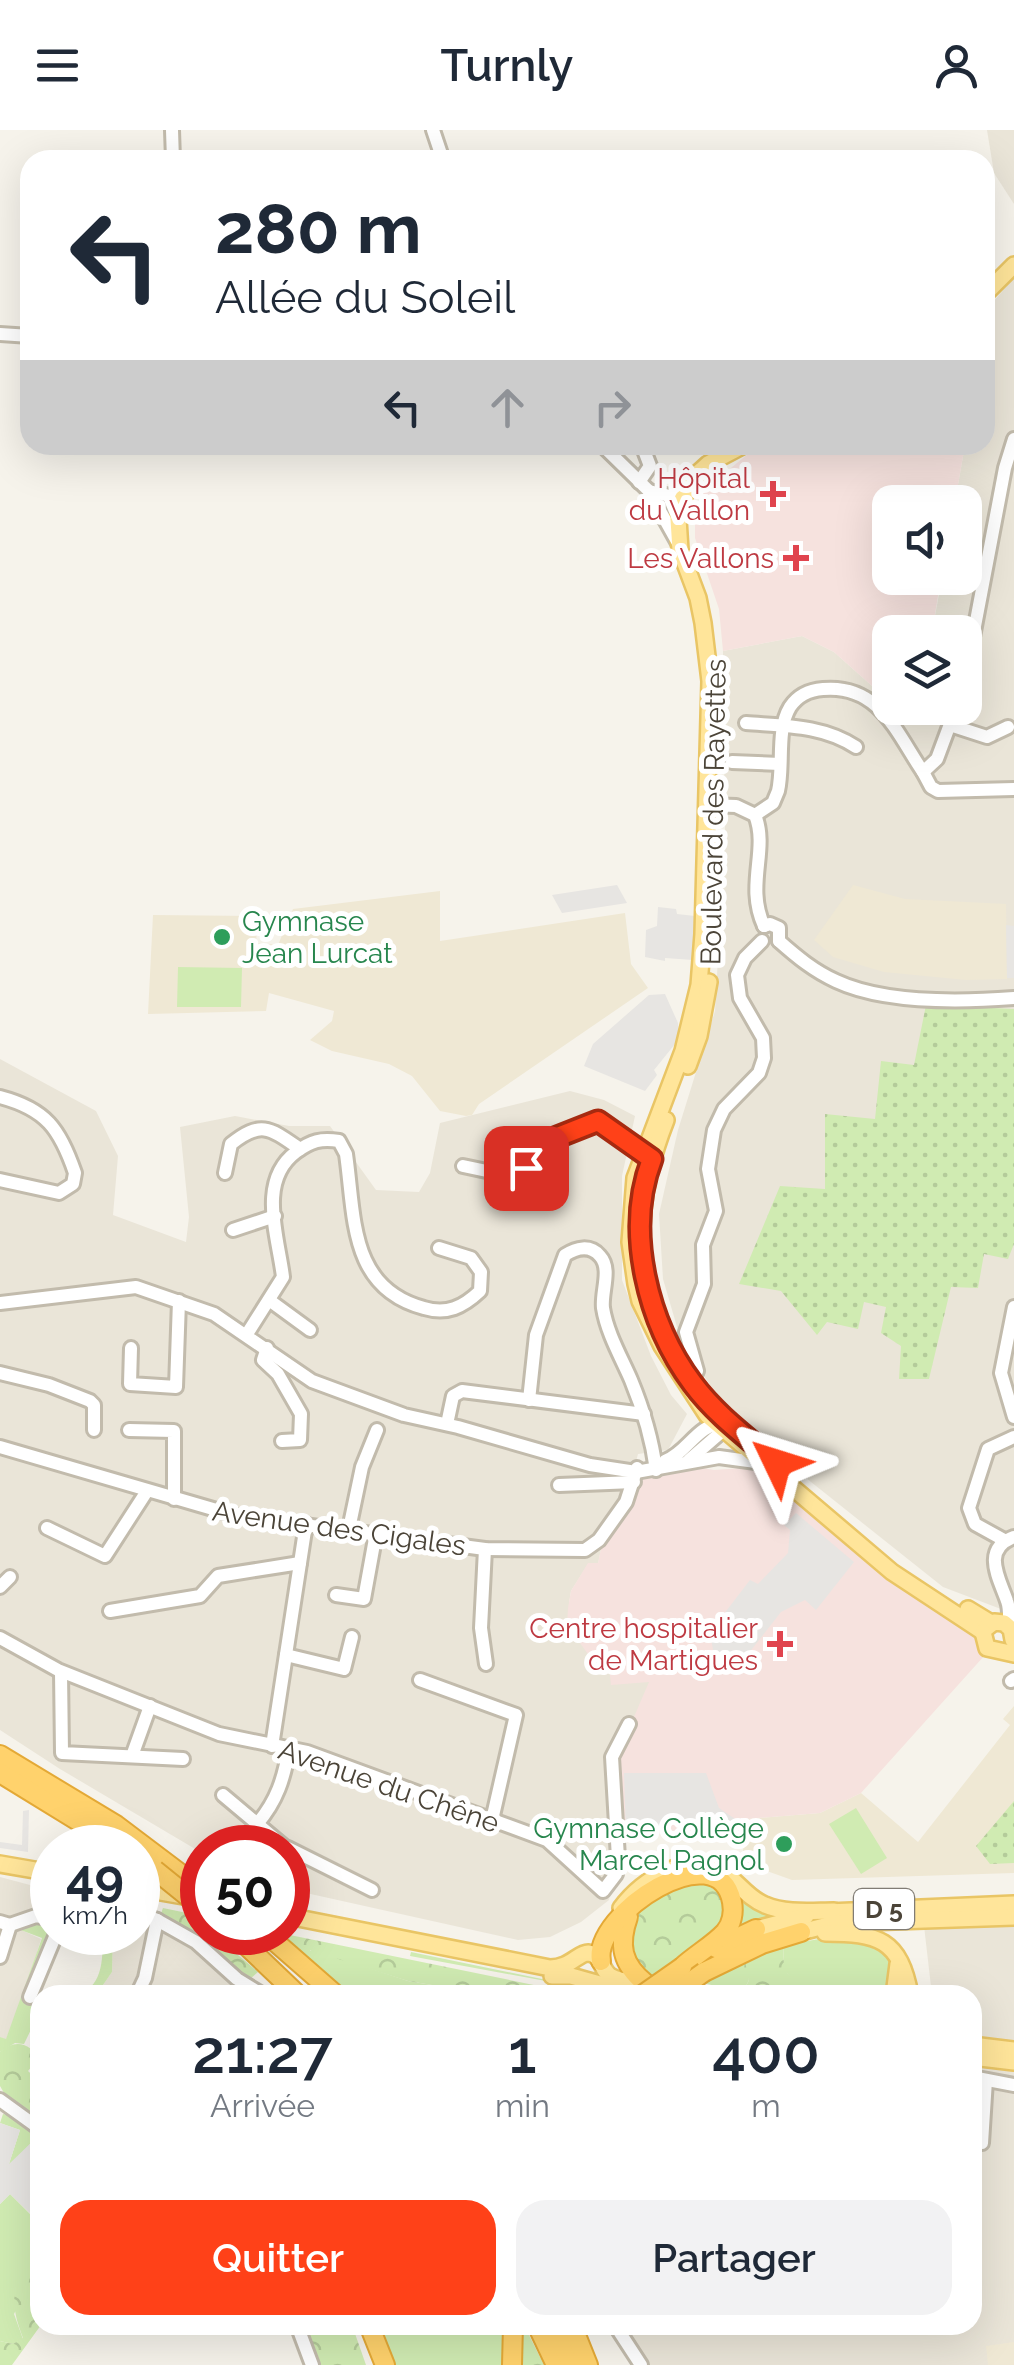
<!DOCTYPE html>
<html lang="fr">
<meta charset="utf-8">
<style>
:root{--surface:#fff;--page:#f2f2f3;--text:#1f2937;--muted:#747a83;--accent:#ff4118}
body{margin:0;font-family:Raleway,sans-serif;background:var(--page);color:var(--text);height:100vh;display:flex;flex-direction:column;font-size:38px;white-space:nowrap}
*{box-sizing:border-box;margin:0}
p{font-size:32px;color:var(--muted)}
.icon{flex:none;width:55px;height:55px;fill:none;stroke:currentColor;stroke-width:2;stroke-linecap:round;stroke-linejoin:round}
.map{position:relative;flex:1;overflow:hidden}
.side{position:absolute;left:30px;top:1855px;width:952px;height:350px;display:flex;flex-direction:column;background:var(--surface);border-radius:30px;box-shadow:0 10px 40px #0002}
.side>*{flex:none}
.guide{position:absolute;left:20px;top:20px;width:975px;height:305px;border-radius:30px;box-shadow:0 10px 40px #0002;background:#fff;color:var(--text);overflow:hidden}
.buttons{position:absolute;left:872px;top:355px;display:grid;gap:20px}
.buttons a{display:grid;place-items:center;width:110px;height:110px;border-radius:20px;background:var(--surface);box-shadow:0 10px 40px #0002;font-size:50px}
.speed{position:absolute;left:30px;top:1695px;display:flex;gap:20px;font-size:50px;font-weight:700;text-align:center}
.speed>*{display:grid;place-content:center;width:130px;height:130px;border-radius:50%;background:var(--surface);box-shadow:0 10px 40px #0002;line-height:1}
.speed small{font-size:25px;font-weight:400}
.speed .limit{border:15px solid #d22;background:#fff;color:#111}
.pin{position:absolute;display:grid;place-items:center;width:85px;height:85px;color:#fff;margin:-42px;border-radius:20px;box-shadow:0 5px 15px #0006}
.me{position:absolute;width:110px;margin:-55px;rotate:311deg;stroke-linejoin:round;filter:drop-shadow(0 0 8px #0008)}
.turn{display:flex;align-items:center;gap:35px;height:210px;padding:0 30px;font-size:45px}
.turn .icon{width:130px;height:130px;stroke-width:2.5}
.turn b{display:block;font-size:70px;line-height:85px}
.lanes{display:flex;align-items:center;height:95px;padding:0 30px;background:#0003;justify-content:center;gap:50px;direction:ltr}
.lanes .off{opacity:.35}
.eta{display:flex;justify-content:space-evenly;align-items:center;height:170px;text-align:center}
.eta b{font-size:60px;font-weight:600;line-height:70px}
.cta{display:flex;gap:20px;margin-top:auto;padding:20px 30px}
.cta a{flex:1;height:115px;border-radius:30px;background:var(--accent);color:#fff;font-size:40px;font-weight:600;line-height:115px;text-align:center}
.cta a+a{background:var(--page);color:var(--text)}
header{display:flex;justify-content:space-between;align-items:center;height:130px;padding:0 30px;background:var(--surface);font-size:45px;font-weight:600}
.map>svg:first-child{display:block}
</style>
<header><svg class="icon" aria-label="menu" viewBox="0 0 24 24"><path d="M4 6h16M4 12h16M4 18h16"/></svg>Turnly<svg class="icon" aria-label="person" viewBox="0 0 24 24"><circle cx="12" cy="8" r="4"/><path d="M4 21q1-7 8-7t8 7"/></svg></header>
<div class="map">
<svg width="1014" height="2235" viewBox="0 0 1014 2235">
<defs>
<pattern id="forest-crowns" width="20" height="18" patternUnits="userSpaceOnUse" patternTransform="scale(2.5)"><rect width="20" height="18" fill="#d0ebb2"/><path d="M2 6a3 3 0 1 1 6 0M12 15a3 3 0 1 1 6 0" fill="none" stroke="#b4cb9a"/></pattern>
<pattern id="park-dots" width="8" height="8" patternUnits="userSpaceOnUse" patternTransform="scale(2.5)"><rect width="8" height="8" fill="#d0ebb2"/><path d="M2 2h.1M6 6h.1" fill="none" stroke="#b4cb9a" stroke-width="1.8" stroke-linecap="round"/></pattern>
</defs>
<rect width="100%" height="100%" fill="#f6f3eb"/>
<g fill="#eae5d8">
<path d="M987 0H1014V74L994 43Z"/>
<path d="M1014 148V1484L943 1457 811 1352 727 1279 704 1246 677 1197 663 1149 659 1084 678 1000 715 881 725 702 723 521 802 506 834 522 890 572V578L909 586 912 578H965V502H932L942 448H965V372H955L965 315H985V181Z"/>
<path d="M0 929 96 981 118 1026 113 1085 186 1112 189 1087 180 997 235 986 289 996H330L376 1060 419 1062 430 1043 440 993 570 961 604 970 635 986 622 1046V1150L651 1226 671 1265 687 1284 668 1320 638 1324 628 1360 603 1409 598 1434H588L571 1461 569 1473 608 1525 650 1551 609 1770 581 1792 550 1807 518 1810 288 1759V1718H202V1723L60 1639 0 1600Z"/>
<path d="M0 1747 30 1755 49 1773 52 1790 19 1799 41 1809 24 1865 6 1910 0 1907Z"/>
<path d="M138 1792 193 1815 263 1865H96L112 1842 113 1803 138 1802Z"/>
<path d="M1014 1794V2235H634L606 2195H972V1865H932L924 1796Z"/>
</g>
<g fill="#efe8d4">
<path d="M853 755 905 769 1006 774 1007 849 966 850 884 842 833 827 814 810Z"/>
<path d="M440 761V811L625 783 631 834 648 858 479 974 472 985 466 986 440 981 412 946 389 934 332 921 310 910 332 891 334 881 269 863 266 881 148 884 153 785 258 786 256 813 278 815 293 779Z"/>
<path d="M1014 1576V1743L792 1750 742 1732 746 1689 820 1683 861 1663 918 1712 1010 1595 1003 1589Z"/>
<path d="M1014 2212V2235H988L986 2216Z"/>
</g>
<g fill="#f6e2de">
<path d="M764 315H965L955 372H890V448H941L932 502H890V572L834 522 802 506 723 521 719 479 695 408V387L700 367 710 355 748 324Z"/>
<path d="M691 1336 714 1340 756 1337 841 1411 974 1502 985 1525 861 1663 820 1683 746 1689 617 1710 618 1624 649 1552 611 1555 608 1526 593 1531 567 1495 568 1478 571 1461 588 1433H598L603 1409 628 1377 640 1350 649 1345Z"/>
</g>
<g fill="#d0ebb2">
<path d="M178 837 242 838 241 877H177Z"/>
<path d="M856 1678 887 1728 861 1744 829 1694Z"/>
<path d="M734 1759 776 1784 730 1802Z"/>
<path d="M34 1789 52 1792 53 1803 24 1865 40 1881 24 1914 15 1913 0 1922V1907L6 1909 42 1808 18 1799 17 1796Z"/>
<path d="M103 1803H113L112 1842 96 1865H79C105 1853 102 1827 103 1803Z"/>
<path d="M825 1808C844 1810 886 1807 891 1832 893 1841 888 1855 887 1865H804L783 1838 784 1815Z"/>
<path d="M312 1819 408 1851 468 1861 487 1857 538 1865H344L329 1851 330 1843 309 1823Z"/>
<path d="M411 1822 605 1862 410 1826Z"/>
<path d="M745 1829 749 1850 744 1860 769 1865H753L703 1853Z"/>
<path d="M3 1984 14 1986 40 2009V2017L33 2011 8 2037 20 2000 0 1993Z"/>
<path d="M10 2064 36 2090 40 2087V2131L14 2184 23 2209 13 2214 0 2211V2074Z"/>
<path d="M374 2195H508L506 2235H391Z"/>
</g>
<g fill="url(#forest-crowns)">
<path d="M701 1752C767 1782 681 1827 652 1848 643 1844 641 1839 636 1831 610 1787 665 1758 701 1752Z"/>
<path d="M163 1778 187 1783 202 1795V1802L212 1803 258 1842 249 1850 159 1789Z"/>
<path d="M280 1803 583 1865H538L487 1857 468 1861 408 1851 310 1820 330 1843 329 1851Z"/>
<path d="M784 1815C783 1834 782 1844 801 1854L804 1865H769L744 1860 749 1850 744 1840 745 1829Z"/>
<path d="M40 1910V1927L28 1941 40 1952V1996L4 1963 0 1956V1922C10 1913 21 1911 31 1919Z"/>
<path d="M40 2131 41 2195 12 2235H0V2211L13 2214 23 2208C11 2177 7 2151 40 2131Z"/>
<path d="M300 2195H352L366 2235H316Z"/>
<path d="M518 2195H524L544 2235H518Z"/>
</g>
<g fill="url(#park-dots)">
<path d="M926 875 1014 879V1114L1008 1129 984 1124 978 1158 951 1157 929 1249H899L901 1216 881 1203 886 1177 864 1172 858 1199 827 1192 817 1205 781 1161 739 1154 780 1056 825 1059V984L875 989 881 931 914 935Z"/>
<path d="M1014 1671V1733L990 1734 976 1716Z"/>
</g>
<g fill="#e7e5e2">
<path d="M617 755 627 773 562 783 552 765Z"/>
<path d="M658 777 676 779 677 784 695 786 693 830 665 828V831L645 827 646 800 657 796Z"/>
<path d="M1006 795 1014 796V848H1007Z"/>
<path d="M665 864 678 893 679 909 654 940 657 945 645 961 584 936 593 914 649 865Z"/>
<path d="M796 1383 854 1432 816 1480 805 1470 781 1482 745 1528 727 1532 713 1520 710 1502 750 1450 758 1454 788 1423 790 1400 784 1395Z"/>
<path d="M624 1643H706L719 1678 747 1697 737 1712 711 1693 660 1695V1701L626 1703Z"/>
<path d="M29 1680 28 1722 0 1718V1712L22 1715 23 1681Z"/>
<path d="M0 1993 20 2000 9 2034 33 2011 40 2017V2060L32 2068 40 2077 37 2090 10 2064 0 2074Z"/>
</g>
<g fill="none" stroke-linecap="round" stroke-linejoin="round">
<defs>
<g id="minor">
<path d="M172 0 173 30"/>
<path d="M433 0 443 30"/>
<path d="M0 204 30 206"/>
<path d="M602 315 649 361 678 413"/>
<path d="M639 352 650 336 642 315"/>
<path d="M649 361 682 369 684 377"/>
<path d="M965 549 1005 338 1014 309"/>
<path d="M746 593C784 596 823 595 856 617"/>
<path d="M950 595 987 607 1008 597"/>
<path d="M732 632 780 634"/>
<path d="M923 642 931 657 938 661 1014 659"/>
<path d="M707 675 736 676 755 685C769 720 745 755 764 796"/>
<path d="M755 685 773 673 778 661C784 635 776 600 790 577 798 565 810 560 823 559 879 554 896 602 923 642L937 629 956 578"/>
<path d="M764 796 770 794 779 798V811"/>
<path d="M779 811C797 827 814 841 836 851 885 874 961 872 1014 868"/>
<path d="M0 967C46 979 60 999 75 1043L73 1054 59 1063 0 1050"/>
<path d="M463 1036 515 1047 526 1038 533 1017 598 991C618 999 631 1019 651 1028"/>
<path d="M225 1043 231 1014C261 990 270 998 300 1019"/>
<path d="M233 1100 275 1086"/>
<path d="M269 1170 310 1200"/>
<path d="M0 1173 136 1157 214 1184 312 1251 404 1285 458 1297 590 1335 636 1342 719 1327 763 1333"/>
<path d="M1014 1177 1001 1243 1014 1287"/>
<path d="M247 1204 283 1147C278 1106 257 1051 296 1022 311 1011 321 1008 339 1011L346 1024C355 1087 349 1158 424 1178 447 1185 463 1177 480 1161L481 1142 471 1128 439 1118"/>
<path d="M131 1218 130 1254 176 1257 179 1171"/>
<path d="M267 1218 263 1230 278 1244 301 1284 300 1310 282 1311"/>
<path d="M0 1243 49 1255 90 1271 94 1275V1300"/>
<path d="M691 1251 697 1241 686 1202 704 1154 703 1115 716 1081 708 1039 714 1000 724 979 759 943 764 928 763 908 740 868 737 845 745 828 762 811"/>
<path d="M529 1270 536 1205 565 1125C576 1118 590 1114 600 1126 612 1139 601 1162 603 1178 607 1203 621 1227 631 1250 643 1279 652 1309 656 1340"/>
<path d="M447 1294 453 1266 462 1261 644 1284"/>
<path d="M129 1300 174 1301V1369"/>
<path d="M0 1317 237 1386 485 1419 585 1420 599 1410 626 1372 637 1338"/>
<path d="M689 1330 719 1304 720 1284"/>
<path d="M665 1331C687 1323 698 1294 721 1294"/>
<path d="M559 1355 634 1352"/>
<path d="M47 1398 105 1426 147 1361"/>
<path d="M349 1399 362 1337 377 1300"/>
<path d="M1004 1410 975 1394 969 1378 988 1319 1014 1307"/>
<path d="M485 1419 481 1498 486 1534"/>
<path d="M0 1457 10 1447"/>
<path d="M336 1465 364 1469 376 1403"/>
<path d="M110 1481 200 1466 218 1446 300 1433"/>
<path d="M1009 1497C1009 1488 1010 1479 1007 1471 999 1448 981 1419 1014 1407"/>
<path d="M0 1508 58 1540 219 1604 307 1622 547 1710 603 1761 616 1744 618 1728 612 1627 629 1594"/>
<path d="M286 1525 344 1539 352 1507"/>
<path d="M61 1542 62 1623 183 1629"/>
<path d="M420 1550 516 1585 492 1690"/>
<path d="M1011 1551 1014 1549"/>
<path d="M272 1616 306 1394"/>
<path d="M132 1626 150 1576"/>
<path d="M223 1665 286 1718"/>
<path d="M257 1694C277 1671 284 1648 289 1619"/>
<path d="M288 1718 372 1760"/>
<path d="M157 1790 196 1812 237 1849 263 1865"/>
<path d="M0 1792 10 1795 0 1827"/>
<path d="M10 1795 36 1786 52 1789"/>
<path d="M137 1865 145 1848 157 1790 138 1783"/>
<path d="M30 1867 57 1802"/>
<path d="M972 1947 1014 1955"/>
<path d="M0 1970 40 1999"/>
<path d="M982 2013 986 1950"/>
<path d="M297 2195 312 2235"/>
<path d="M615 2195 641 2235"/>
</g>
<g id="major">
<path d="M985 164 1014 135"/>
<path d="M744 315 708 334 697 344 682 369 678 389 680 420 698 468 703 493 710 551 703 804 699 855 683 921 635 1048 630 1112 636 1154 640 1171 662 1216 707 1285 892 1442 983 1502"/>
<path d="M688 936 699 906 709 852"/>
<path d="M657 1186C633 1115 639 1059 666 990"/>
<path d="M968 1479 991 1493"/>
<path d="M985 1499 994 1492 1004 1493 1011 1499 1013 1510"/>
<path d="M983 1502 987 1518 1014 1524"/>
<path d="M0 1734 52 1743"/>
<path d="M138 1758 189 1767"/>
<path d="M621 1778C642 1750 687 1721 722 1742 738 1751 747 1768 765 1775 786 1784 812 1781 834 1781"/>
<path d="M828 1782 1014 1774"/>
<path d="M288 1786 550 1838C570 1838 578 1823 588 1823 602 1824 601 1840 610 1846 619 1852 633 1852 643 1854"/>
<path d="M756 1799 806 1786"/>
<path d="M801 1802 836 1793 1014 1787"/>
<path d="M825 1803C878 1803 900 1809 910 1865"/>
<path d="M552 1846H571L621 1860"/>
<path d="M688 1863 700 1865"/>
<path d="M894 1865 898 1834"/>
<path d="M972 1915 1014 1920"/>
<path d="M972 1927 1014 1932"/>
</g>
<g id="highway">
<path d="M0 1625 116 1695 202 1760"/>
<path d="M0 1643 122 1718"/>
<path d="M138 1728 155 1740"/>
<path d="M628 1787C618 1815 622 1834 645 1853"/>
<path d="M232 1802 298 1865"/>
<path d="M264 1802 336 1865"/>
<path d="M716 1818 756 1799"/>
<path d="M601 1831C592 1784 719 1701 732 1772 734 1782 732 1794 725 1802 713 1815 695 1825 682 1837"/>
<path d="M704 1842 762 1814 801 1802"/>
<path d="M369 2195 385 2235"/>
<path d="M537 2195 556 2235"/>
<path d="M553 2195 572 2235"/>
<path d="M572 2195 588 2235"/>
<path d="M512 2235 513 2195"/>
</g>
</defs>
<use href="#minor" stroke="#c2bbac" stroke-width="18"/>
<use href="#major" stroke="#e9c565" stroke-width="20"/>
<use href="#highway" stroke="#e4a936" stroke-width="22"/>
<use href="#minor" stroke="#fff" stroke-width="12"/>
<use href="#major" stroke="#ffe59a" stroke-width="15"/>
<use href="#highway" stroke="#ffd26c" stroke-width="18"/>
<defs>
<g id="highway-bridge">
<path d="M155 1740 202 1778"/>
<path d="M642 1865 682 1837"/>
<path d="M672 1865 704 1842"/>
</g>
</defs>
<use href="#highway-bridge" stroke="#e4a936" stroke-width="22" stroke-linecap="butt"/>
<use href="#highway-bridge" stroke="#ffd26c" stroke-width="18"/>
</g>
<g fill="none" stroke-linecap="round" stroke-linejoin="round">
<defs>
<path id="route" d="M526 1038 532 1017 598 991 652 1029C624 1101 648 1194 693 1254 716 1285 748 1308 777 1333"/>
</defs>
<use href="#route" stroke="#a62a10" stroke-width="25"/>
<use href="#route" stroke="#ff4118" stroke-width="18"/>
</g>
<g fill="#e0444e" stroke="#fff" stroke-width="4">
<path d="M768 349h10v10h10v10h-10v10h-10v-10h-10v-10h10z"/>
<path d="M791 413h10v10h10v10h-10v10h-10v-10h-10v-10h10z"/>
<path d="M775 1499h10v10h10v10h-10v10h-10v-10h-10v-10h10z"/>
</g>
<g fill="#2e9e5b" stroke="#fff" stroke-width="4">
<circle cx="222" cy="807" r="10"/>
<circle cx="784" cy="1714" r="10"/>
</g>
<g text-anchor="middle" stroke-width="10" stroke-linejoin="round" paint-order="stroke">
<rect fill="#fff" stroke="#817c74" stroke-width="2.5" x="854" y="1759" width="60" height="40" rx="8"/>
<g font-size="25" font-weight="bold" fill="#4b4438">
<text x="884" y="1788">D 5</text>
</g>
<g font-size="28" fill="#be3a42" stroke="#fff" text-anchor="end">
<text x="750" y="358">Hôpital<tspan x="750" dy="32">du Vallon</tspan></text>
<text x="774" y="438">Les Vallons</text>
<text x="758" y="1508">Centre hospitalier<tspan x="758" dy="32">de Martigues</tspan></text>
</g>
<g font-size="28" fill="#4b4438" stroke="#fff">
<text transform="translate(713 682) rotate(-89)" y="10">Boulevard des Rayettes</text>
<text transform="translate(339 1398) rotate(8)" y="10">Avenue des Cigales</text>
<text transform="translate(389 1656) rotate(19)" y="10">Avenue du Chêne</text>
</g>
<g font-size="28" fill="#27864d" stroke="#fff" text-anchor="start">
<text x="242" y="801">Gymnase<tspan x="242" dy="32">Jean Lurcat</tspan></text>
<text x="764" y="1708" text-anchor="end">Gymnase Collège<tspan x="764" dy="32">Marcel Pagnol</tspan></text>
</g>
</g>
</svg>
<div class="buttons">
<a><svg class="icon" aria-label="sound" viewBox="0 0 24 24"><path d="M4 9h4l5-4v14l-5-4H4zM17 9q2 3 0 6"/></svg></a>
<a><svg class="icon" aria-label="layers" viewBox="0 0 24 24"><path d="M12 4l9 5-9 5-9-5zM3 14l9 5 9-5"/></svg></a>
</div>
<div class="speed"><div>49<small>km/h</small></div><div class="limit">50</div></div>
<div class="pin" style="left:526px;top:1038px;background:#d93025"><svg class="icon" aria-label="arrive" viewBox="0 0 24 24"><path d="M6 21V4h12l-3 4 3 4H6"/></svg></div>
<svg class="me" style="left:777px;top:1333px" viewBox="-20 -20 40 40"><path d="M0-17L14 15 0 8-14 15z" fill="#ff4118" stroke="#fff" stroke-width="4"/></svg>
<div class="guide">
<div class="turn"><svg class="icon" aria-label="left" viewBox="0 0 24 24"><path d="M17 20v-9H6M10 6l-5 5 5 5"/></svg><div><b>280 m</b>Allée du Soleil</div></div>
<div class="lanes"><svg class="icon" aria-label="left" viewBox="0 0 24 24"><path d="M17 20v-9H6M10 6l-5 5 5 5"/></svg><svg class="icon off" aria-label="ahead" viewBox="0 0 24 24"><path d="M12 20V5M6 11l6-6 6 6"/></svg><svg class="icon off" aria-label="right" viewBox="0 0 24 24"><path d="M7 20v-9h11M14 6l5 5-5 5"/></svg></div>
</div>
<section class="side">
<div class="eta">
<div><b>21:27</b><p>Arrivée</p></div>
<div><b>1</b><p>min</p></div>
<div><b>400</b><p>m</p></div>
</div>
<div class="cta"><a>Quitter</a><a>Partager</a></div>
</section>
</div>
